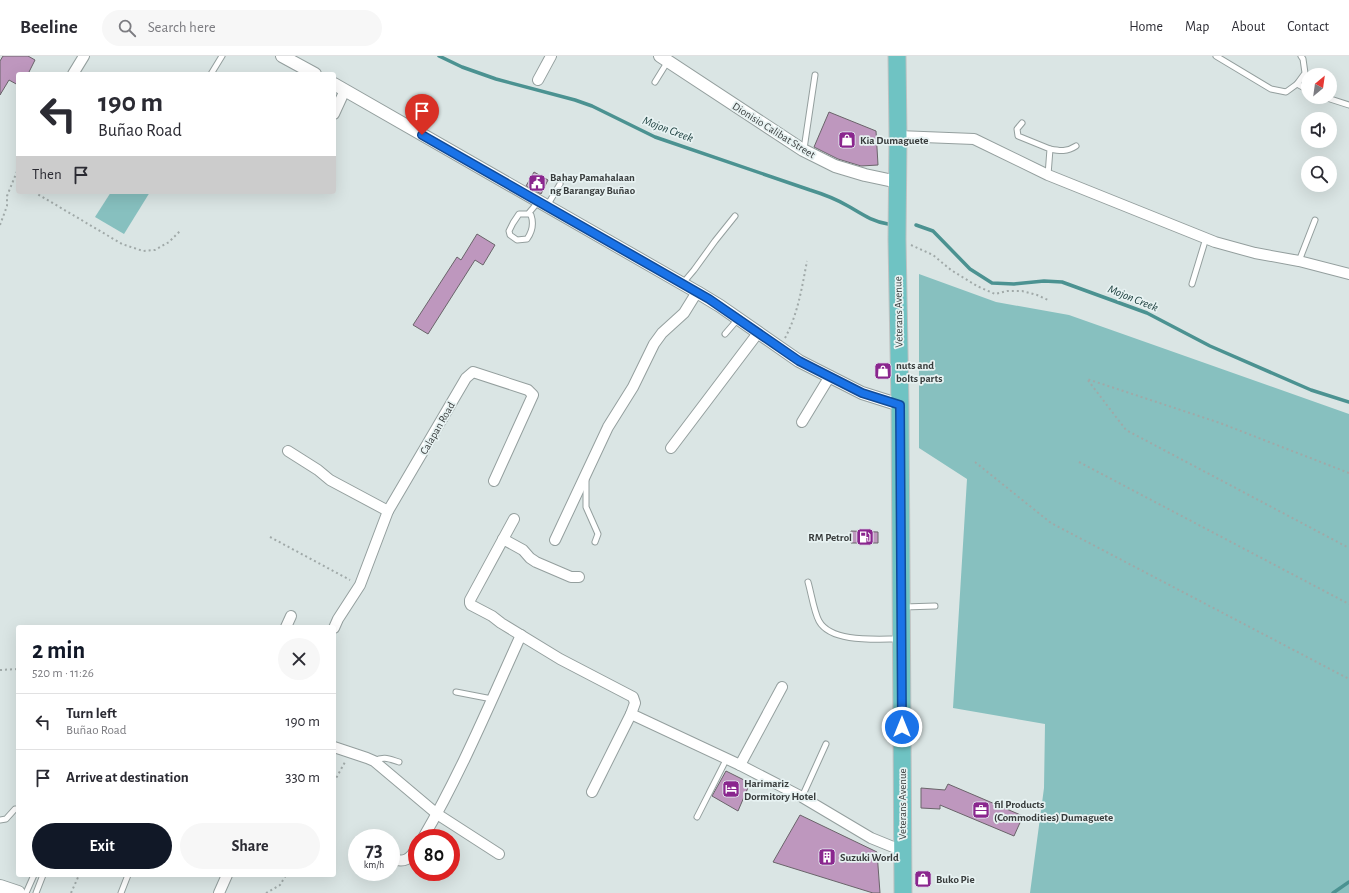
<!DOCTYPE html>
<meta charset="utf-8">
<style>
:root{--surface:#fff;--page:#f7f7f7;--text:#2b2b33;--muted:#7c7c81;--line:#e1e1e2;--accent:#111827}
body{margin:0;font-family:"Alegreya Sans",sans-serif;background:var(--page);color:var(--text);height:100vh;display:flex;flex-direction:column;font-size:15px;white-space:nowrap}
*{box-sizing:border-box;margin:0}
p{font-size:13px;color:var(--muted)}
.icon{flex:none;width:22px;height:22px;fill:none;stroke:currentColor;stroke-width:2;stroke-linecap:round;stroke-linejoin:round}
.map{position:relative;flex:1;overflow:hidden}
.sheet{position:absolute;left:16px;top:569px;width:320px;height:252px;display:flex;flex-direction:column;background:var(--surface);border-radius:4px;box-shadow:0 4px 16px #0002}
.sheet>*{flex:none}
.banner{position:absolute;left:16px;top:16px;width:320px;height:122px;border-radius:4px;box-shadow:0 4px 16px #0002;background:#fff;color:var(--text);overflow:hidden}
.needle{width:26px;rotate:29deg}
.buttons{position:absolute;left:1301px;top:12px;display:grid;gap:8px}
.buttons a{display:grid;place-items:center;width:36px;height:36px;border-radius:50%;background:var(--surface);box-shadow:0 4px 16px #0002;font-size:20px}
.speed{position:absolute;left:348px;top:773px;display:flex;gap:8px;font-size:20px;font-weight:700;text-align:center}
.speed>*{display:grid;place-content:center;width:52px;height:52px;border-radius:50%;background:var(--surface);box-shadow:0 4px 16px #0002;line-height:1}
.speed small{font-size:10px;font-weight:400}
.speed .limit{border:6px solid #d22;background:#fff;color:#111}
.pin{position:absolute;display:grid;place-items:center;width:34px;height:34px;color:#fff;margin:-41px -17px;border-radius:50% 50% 50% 0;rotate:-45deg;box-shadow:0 0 4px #0007}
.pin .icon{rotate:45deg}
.me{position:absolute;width:44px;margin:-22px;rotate:0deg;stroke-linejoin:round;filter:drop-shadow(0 0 3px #0008)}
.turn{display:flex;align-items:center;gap:14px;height:84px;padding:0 16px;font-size:18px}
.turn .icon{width:52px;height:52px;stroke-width:2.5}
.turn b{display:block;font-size:28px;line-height:34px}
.then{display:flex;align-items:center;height:38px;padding:0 16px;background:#0003;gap:8px;font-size:15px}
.round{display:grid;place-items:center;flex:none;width:42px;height:42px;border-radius:21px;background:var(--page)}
.headline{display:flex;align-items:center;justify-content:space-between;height:68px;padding:0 16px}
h1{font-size:24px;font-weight:700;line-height:30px;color:var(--accent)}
.button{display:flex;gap:8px;margin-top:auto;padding:8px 16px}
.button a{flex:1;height:46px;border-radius:24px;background:var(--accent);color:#fff;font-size:16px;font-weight:700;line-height:46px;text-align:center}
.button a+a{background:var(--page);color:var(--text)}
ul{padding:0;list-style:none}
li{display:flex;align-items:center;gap:12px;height:56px;padding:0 16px;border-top:1px solid var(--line)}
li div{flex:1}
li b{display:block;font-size:15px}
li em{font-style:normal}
header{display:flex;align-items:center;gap:24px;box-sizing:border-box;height:56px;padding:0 20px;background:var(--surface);border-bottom:1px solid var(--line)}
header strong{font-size:19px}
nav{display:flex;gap:22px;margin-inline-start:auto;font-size:14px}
.search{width:280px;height:36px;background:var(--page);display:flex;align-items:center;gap:10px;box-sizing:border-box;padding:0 14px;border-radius:22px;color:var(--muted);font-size:15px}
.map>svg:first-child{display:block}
</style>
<header>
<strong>Beeline</strong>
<div class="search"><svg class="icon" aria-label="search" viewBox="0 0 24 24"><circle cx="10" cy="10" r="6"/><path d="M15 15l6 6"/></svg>Search here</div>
<nav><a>Home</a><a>Map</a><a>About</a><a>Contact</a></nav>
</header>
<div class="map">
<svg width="1349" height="837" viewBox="0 0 1349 837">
<rect width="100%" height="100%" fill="#dae5e4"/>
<g fill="#87c0bf">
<path d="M111 136H150L124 178 95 161Z"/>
<path d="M919 218 996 246 1069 259 1349 358V837H1030L1044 732 1045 668 953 652 967 423 919 392Z"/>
</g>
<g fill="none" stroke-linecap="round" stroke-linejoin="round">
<g stroke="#4b9291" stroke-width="3.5">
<path d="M439 0 462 11 496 23 575 44 592 50 655 81 810 134C823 138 836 143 848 150 862 158 871 165 888 168"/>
<path d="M916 169 933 175 970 213 992 227 1014 228 1044 225 1062 226 1147 257 1210 290 1311 334 1349 346"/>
<path d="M1333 837 1349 826"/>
</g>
</g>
<g fill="#be97be" stroke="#6a646a">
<path d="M3 0H28L35 4 28 18H18V29L9 24 0 39V5Z"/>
<path d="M829 56 876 75 878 109 861 110 838 103 814 91Z"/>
<path d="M534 116 548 124 541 138 526 130Z"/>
<path d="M477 178 495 189 483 209 475 204 428 278 413 269 457 201 461 204Z"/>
<path d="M851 475 878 476V487H851Z"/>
<path d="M726 715 750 727 738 755 712 740Z"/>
<path d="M948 728 1023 760 1014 780 940 749V753L921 752V732L945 734Z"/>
<path d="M800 759 877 796 880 837H873L773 806Z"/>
</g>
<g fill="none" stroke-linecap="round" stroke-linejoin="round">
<defs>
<g id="service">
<path d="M1216 0 1271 33 1286 36 1297 28 1305 17 1303 3 1301 0"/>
<path d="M211 18 222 0"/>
<path d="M655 26 668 5"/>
<path d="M1297 28 1308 34"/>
<path d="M1324 41 1349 49"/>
<path d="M1022 67 1017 73 1018 80 1050 93 1048 119"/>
<path d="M804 93 815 19"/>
<path d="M1050 93C1060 95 1067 96 1076 90"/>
<path d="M547 150 560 128"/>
<path d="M528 158 531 159C534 168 532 176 527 183L517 184 510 179 509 175 513 167 519 158H528L538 146"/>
<path d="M1299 205 1315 164"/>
<path d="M683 227 694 214 715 185 735 160"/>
<path d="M1192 228 1206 182"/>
<path d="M725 278 738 263"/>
<path d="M586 425V451L598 478 595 486"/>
<path d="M808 526C811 536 814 556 819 565 831 587 877 583 898 583"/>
<path d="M904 551 935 550"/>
<path d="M456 636 492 643"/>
<path d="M374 705C384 700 389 703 399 706"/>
<path d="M802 741 826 688"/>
<path d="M697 761 727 702"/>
<path d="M0 764 6 763 15 753H18"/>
<path d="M26 837 34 819"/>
<path d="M36 837 43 819"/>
<path d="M121 837 128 819"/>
</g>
<g id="minor">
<path d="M73 18 84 0"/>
<path d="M538 24 551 0"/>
<path d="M334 58 345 34"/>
<path d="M898 80 974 83 1048 119 1215 186 1255 197 1299 205 1349 218"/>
<path d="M802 366 830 320"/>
<path d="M671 392 758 277"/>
<path d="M288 395 318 414 330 424 388 455"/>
<path d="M514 463 470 544V547L471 549 492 560 501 567 560 603 633 641 635 647 631 658 740 709 802 741 871 782 903 795"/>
<path d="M503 483 523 494 530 502 536 506 571 521H579"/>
<path d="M555 484 608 371 633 331 654 288 662 277 684 257 697 236"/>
<path d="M286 571 291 560"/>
<path d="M334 572 338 563 360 529 388 455 466 322 473 316 528 334 533 339 494 425"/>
<path d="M334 691 367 702 374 705 437 758 499 798"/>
<path d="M740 709 782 631"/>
<path d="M592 736 631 658"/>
<path d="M423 782C461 717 490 647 521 579"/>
<path d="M391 802C404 808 410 803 417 792"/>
<path d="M219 837 227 819"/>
</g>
<g id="tertiary">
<path d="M282 0 315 18"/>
<path d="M660 0 803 94 835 110 865 119 898 126"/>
<path d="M334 28 697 236 720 250 799 305 862 337 900 349"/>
</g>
<path id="secondary" d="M0 831 18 837"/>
<path id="trunk" d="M897 0 898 80 897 183 900 349 903 837"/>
</defs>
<use href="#service" stroke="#949f9e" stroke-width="7"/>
<use href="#minor" stroke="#949f9e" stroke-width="12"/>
<use href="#tertiary" stroke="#949f9e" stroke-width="14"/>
<use href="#secondary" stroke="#949f9e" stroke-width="16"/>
<use href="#trunk" stroke="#bfc1c1" stroke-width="19"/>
<g stroke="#a0a9a8" stroke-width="2" stroke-dasharray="2 3" stroke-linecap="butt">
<path d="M34 136 122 188 143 195 155 194 169 186 181 174"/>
<path d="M0 169 7 150V140L18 113"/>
<path d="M911 189 933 199 951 214 977 230 995 238 1007 235H1022L1037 239 1048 244"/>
<path d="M785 282C798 258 802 231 807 205"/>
<path d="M975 406 1051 467 1349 623"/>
<path d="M1079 406 1349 548"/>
<path d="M1349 417 1220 367 1087 323 1126 374 1349 492"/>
<path d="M270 481 350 524"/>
<path d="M0 614 18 613"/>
<path d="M334 726 345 706"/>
<path d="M71 837 79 819"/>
<path d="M266 837 280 829 286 819"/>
</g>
<use href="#service" stroke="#fff" stroke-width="5"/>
<use href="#minor" stroke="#fff" stroke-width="10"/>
<use href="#tertiary" stroke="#fff" stroke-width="12"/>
<use href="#secondary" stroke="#fff" stroke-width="14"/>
<use href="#trunk" stroke="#6fc3c3" stroke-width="17"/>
</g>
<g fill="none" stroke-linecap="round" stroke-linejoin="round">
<defs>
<path id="route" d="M422 79 709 243 799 305 862 337 900 349 902 671"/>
</defs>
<use href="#route" stroke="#114b97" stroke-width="10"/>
<use href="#route" stroke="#1a73e8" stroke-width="7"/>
</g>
<defs>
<symbol id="shop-square" viewBox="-11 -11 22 22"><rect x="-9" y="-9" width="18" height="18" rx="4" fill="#8a268e" stroke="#e7f2f2"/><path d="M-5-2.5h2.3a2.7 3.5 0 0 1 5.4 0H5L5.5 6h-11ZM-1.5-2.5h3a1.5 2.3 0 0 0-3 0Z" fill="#fff"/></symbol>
<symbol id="civic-square" viewBox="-11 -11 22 22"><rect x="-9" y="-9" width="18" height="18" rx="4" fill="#8a268e" stroke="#e7f2f2"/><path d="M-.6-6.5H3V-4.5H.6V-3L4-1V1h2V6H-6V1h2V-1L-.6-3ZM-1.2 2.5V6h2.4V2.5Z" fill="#fff"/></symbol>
<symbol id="fuel-square" viewBox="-11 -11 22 22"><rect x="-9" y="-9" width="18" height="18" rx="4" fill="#8a268e" stroke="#e7f2f2"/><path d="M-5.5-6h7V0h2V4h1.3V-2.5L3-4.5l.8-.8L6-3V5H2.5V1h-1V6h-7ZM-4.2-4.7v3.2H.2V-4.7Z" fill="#fff"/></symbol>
<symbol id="hotel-square" viewBox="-11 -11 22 22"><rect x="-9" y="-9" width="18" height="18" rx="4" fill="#8a268e" stroke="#e7f2f2"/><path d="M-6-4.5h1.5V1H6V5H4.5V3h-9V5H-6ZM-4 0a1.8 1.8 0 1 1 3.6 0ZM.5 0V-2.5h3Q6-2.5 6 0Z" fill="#fff"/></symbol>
<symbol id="office-square" viewBox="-11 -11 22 22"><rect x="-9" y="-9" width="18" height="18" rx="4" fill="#8a268e" stroke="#e7f2f2"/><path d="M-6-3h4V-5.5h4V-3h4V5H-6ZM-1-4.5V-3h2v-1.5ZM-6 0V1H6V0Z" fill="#fff"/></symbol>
<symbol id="building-square" viewBox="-11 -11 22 22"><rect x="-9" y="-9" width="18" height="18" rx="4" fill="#8a268e" stroke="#e7f2f2"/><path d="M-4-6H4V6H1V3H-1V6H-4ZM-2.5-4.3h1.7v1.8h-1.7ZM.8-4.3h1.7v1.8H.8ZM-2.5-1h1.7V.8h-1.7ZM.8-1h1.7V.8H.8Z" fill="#fff"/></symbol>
</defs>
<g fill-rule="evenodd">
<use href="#shop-square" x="837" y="74" width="20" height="20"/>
<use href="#civic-square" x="527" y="117" width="20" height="20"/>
<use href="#shop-square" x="873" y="305" width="20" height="20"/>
<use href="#fuel-square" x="855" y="471" width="20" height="20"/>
<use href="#hotel-square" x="721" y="723" width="20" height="20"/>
<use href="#office-square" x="971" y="744" width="20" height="20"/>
<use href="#building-square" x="817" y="791" width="20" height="20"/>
<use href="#shop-square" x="913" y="813" width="20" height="20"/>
</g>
<g text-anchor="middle" stroke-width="3.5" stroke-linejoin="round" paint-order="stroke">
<g font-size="11" fill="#383c3c" stroke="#e7f2f2">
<text transform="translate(774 74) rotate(32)" y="4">Dionisio Calibat Street</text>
<text transform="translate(898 256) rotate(-91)" y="4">Veterans Avenue</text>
<text transform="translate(437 372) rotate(-60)" y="4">Calapan Road</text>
<text transform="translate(902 748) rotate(-90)" y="4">Veterans Avenue</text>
</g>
<g font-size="11" font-weight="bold" fill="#383c3c" stroke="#e7f2f2" text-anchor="start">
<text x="860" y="88">Kia Dumaguete</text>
<text x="550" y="125">Bahay Pamahalaan<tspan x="550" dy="13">ng Barangay Buñao</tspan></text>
<text x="896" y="313">nuts and<tspan x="896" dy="13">bolts parts</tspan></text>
<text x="852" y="485" text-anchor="end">RM Petrol</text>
<text x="744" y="731">Harimariz<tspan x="744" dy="13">Dormitory Hotel</tspan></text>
<text x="994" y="752">fil Products<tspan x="994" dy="13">(Commodities) Dumaguete</tspan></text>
<text x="840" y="805">Suzuki World</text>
<text x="936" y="827">Buko Pie</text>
</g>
<g font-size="12" font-style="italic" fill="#193c3b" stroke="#e7f2f2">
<text transform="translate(668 73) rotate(21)" y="4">Mojon Creek</text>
<text transform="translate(1133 242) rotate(22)" y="4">Mojon Creek</text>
</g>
</g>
</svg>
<div class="buttons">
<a><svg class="needle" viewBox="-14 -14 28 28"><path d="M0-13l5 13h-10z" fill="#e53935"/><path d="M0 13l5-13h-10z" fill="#7c7c81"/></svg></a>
<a><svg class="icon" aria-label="sound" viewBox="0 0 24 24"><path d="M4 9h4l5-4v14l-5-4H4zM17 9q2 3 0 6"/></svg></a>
<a><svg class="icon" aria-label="search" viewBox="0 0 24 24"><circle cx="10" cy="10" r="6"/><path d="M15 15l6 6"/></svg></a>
</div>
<div class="speed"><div>73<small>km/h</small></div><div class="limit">80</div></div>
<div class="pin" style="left:422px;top:79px;background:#d93025"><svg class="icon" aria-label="arrive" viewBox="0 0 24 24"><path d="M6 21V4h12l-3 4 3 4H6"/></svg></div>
<svg class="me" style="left:902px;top:671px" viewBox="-20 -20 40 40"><circle r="17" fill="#1a73e8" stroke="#fff" stroke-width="3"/><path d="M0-11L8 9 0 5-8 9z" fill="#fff"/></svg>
<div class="banner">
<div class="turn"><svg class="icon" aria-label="left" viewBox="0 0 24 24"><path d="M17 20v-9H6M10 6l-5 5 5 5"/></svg><div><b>190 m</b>Buñao Road</div></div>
<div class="then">Then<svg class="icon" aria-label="arrive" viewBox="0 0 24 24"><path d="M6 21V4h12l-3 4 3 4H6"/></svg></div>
</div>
<section class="sheet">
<div class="headline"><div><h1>2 min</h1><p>520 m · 11:26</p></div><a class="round"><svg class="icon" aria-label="close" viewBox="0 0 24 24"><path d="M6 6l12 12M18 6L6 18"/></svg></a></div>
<ul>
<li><svg class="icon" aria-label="left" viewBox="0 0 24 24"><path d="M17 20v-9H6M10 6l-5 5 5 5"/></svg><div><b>Turn left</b><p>Buñao Road</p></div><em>190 m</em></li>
<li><svg class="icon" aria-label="arrive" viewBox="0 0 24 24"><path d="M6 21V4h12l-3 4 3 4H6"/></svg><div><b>Arrive at destination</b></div><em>330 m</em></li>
</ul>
<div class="button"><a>Exit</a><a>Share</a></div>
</section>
</div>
